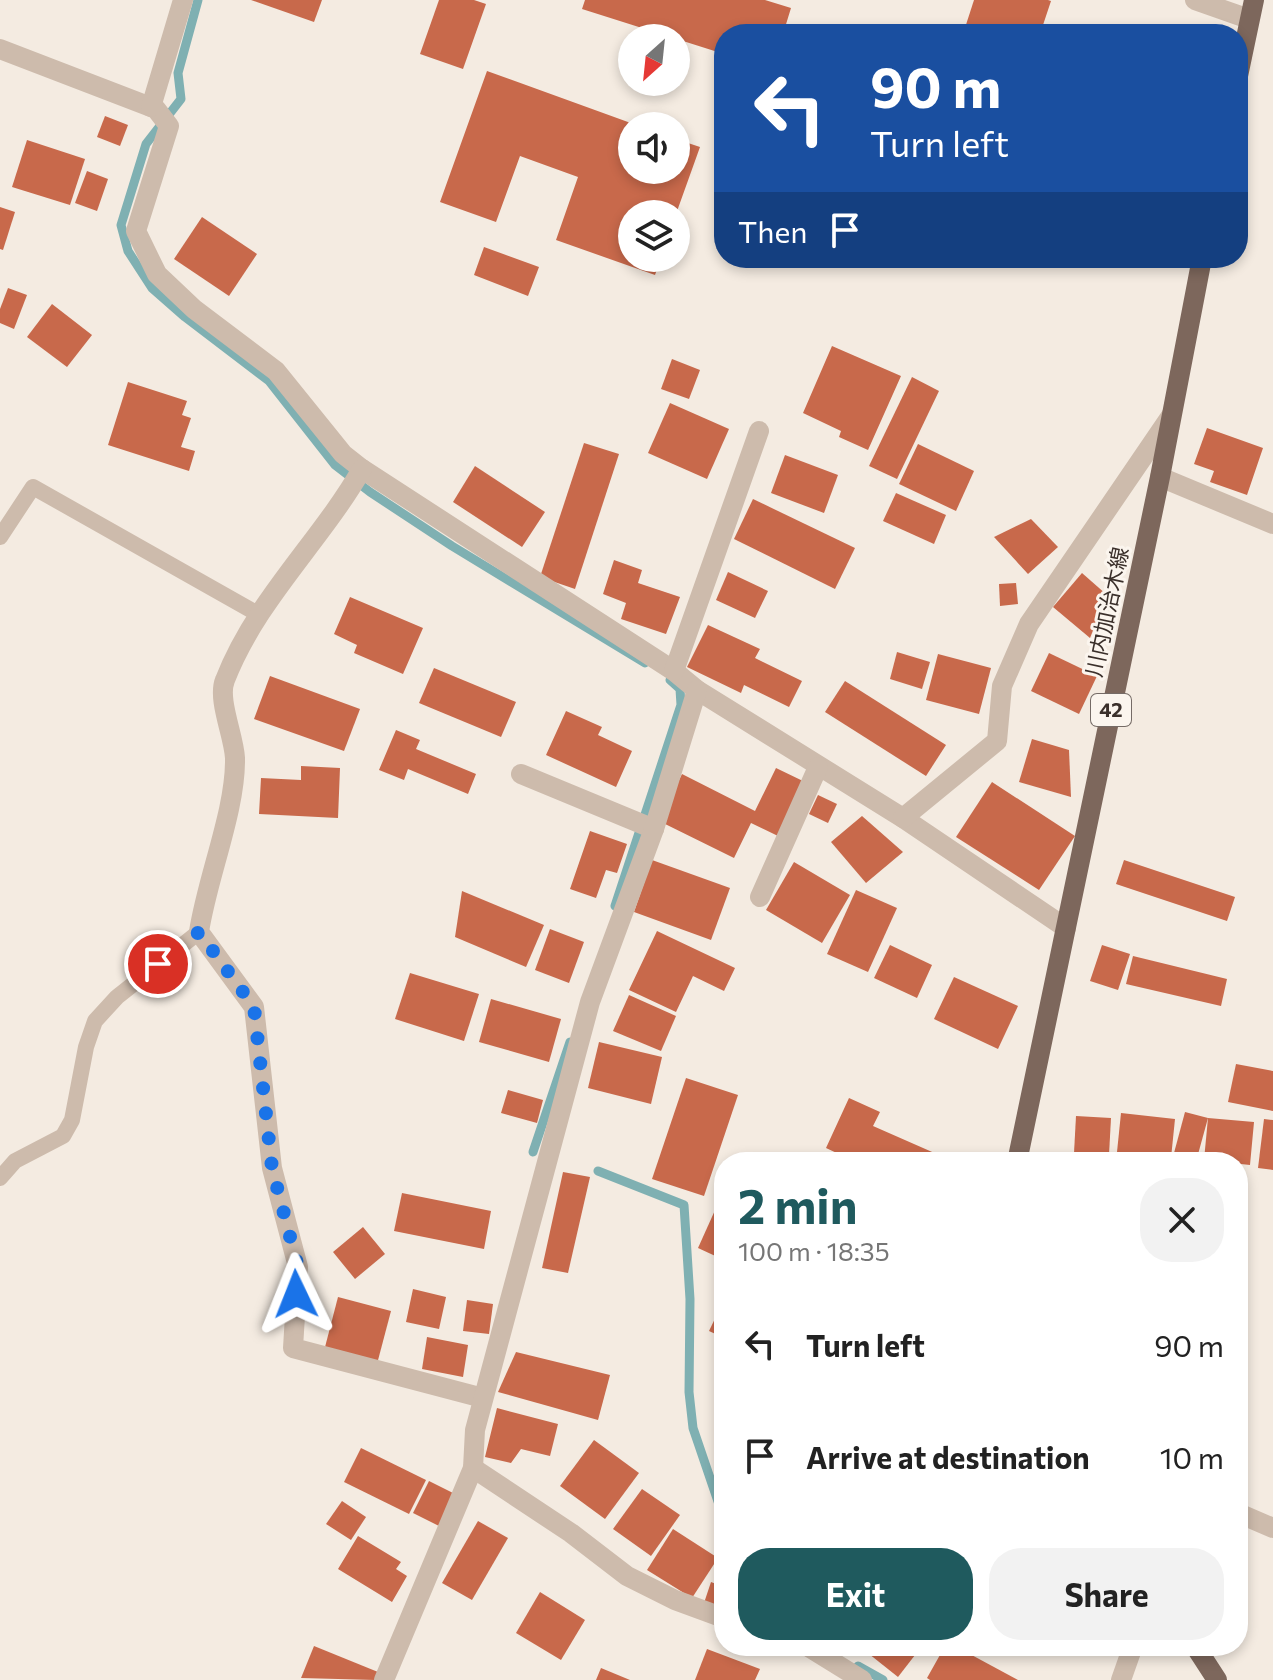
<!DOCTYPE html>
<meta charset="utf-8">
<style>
:root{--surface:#fff;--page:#f2f2f2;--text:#222;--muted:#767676;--accent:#1f5a5e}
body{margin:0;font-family:Commissioner,"Noto Sans JP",sans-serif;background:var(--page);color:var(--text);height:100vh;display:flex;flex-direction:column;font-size:30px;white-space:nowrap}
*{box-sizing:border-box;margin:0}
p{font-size:26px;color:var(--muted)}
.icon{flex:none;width:44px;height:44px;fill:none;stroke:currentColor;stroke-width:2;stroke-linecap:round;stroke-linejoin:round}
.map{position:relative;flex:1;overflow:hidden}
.sheet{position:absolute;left:714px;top:1152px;width:534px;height:504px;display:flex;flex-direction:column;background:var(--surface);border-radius:32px;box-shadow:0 4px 12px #0003}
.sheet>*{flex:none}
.top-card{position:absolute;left:714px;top:24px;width:534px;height:244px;border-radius:32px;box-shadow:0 4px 12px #0003;background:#1a4fa0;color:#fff;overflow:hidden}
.needle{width:52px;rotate:207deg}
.buttons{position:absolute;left:618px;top:24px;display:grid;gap:16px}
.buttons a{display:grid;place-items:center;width:72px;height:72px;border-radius:50%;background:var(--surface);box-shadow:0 4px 12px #0003;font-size:40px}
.pin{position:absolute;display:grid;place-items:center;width:68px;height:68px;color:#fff;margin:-34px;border:4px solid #fff;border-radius:50%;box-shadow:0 2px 8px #0007}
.me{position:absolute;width:88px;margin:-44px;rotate:358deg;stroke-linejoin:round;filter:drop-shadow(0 0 6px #0008)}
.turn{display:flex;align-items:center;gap:28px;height:168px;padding:0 24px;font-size:36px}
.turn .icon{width:104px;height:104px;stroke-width:2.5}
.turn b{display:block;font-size:56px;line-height:68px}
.then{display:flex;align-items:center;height:76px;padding:0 24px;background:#0003;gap:16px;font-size:30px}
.round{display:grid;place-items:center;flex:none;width:84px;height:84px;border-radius:32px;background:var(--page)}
.head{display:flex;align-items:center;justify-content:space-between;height:136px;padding:0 24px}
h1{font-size:48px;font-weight:700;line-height:60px;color:var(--accent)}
.cta{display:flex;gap:16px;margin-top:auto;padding:16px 24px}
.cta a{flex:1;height:92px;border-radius:32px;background:var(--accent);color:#fff;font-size:32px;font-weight:700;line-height:92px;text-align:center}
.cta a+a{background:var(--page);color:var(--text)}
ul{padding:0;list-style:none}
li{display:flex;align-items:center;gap:24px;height:112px;padding:0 24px}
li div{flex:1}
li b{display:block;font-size:30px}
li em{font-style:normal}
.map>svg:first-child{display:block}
</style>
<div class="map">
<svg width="1273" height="1680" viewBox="0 0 1273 1680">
<rect width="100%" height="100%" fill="#f4ebe1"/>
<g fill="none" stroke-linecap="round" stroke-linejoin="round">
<g stroke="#7fb0b2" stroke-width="9">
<path d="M198 0 178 73 181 99 146 144 121 225 128 251 152 288 185 317 269 381 335 465 370 492 452 546 645 663"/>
<path d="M615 906 681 705 680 689 670 680"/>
<path d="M533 1152 570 1042"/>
<path d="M598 1171 684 1205 690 1299 689 1392 693 1428 724 1519"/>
<path d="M858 1666 883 1680"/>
</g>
</g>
<g fill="#c8694b">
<path d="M251 0H322L314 22Z"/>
<path d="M439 0H474L486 4 463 69 420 54Z"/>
<path d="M585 0H765L791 8 783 34H724V54L582 9Z"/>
<path d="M974 0H1048L1051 1 1040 34H963Z"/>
<path d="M487 71 639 126H632V170H676V139L700 147 676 214H632V258H661L655 275 556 240 578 177 520 156 496 222 440 202Z"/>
<path d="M105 116 128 125 120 146 97 137Z"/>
<path d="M27 140 85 159 70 205 12 187Z"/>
<path d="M87 171 108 179 97 211 75 203Z"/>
<path d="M0 207 15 212 3 250 0 249Z"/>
<path d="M202 217 257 254 229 296 174 259Z"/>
<path d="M484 247 539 267 528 296 474 275Z"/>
<path d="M8 288 27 295 14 329 0 323V309Z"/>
<path d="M52 304 92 335 67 367 27 337Z"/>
<path d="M832 346 901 376 868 450 839 437 841 431 803 413Z"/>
<path d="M672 359 700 370 689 399 661 389Z"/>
<path d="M912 377 939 391 897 479 869 466Z"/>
<path d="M128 382 187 401 182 415 191 418 181 447 195 451 189 471 108 445Z"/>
<path d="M670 403 729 429 707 479 648 453Z"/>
<path d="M1207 428 1263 448 1247 495 1210 482 1214 471 1194 464Z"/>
<path d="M584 443 619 454 575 589 540 577Z"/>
<path d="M918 444 974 471 956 511 899 484Z"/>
<path d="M785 455 838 475 824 513 771 493Z"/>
<path d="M475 466 545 512 522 547 453 502Z"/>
<path d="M896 493 946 515 934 544 883 521Z"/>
<path d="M753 499 855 548 835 589 734 539Z"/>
<path d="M1031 519 1058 547 1028 574 994 537Z"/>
<path d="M614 560 642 570 638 583 680 597 666 634 621 619 626 603 603 594Z"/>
<path d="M728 572 768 591 755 618 716 600Z"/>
<path d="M1082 573 1107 595 1090 638 1053 607Z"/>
<path d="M1016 583 1018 604 1000 606 999 584Z"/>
<path d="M350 597 423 628 403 674 354 653 357 645 334 634Z"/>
<path d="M708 625 760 649 755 658 802 681 789 707 744 685 741 693 687 667Z"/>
<path d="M897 652 930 662 922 689 890 679Z"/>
<path d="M1049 653 1097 676 1079 714 1031 691Z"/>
<path d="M938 654 991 668 979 714 926 700Z"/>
<path d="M434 668 516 702 501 737 419 703Z"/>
<path d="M270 676 360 709 344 751 254 719Z"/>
<path d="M845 681 946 745 926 776 825 712Z"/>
<path d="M566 711 602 727 598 735 632 751 616 787 546 755Z"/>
<path d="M396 730 420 740 416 749 476 774 468 794 408 769 404 780 379 770Z"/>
<path d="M1032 739 1069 750 1071 797 1019 782Z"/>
<path d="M301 766 340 768 338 818 259 814 261 778 301 780Z"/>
<path d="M776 768 805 782 778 836 751 823 734 858 659 821 682 774 755 811Z"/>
<path d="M992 782 1075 836 1039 890 956 837Z"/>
<path d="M818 795 837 804 828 823 809 814Z"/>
<path d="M862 816 903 852 866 883 831 842Z"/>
<path d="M590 831 627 844 617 873 606 870 596 898 570 889Z"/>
<path d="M652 860 730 888 711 940 634 912Z"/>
<path d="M1124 860 1235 897 1227 921 1116 884Z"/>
<path d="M794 862 850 895 822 943 766 910Z"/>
<path d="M856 890 897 908 868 972 827 954Z"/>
<path d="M462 891 544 925 526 967 455 937Z"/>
<path d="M550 929 584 942 569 983 535 970Z"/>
<path d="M657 931 735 968 724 991 693 976 676 1012 629 990Z"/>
<path d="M890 945 932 965 917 998 874 978Z"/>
<path d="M1102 945 1130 954 1118 990 1090 981Z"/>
<path d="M1133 956 1227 979 1221 1006 1126 984Z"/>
<path d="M410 973 479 994 464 1041 395 1019Z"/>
<path d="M954 977 1018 1006 998 1049 934 1019Z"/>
<path d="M629 995 676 1016 661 1051 613 1031Z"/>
<path d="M491 999 561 1019 549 1062 479 1042Z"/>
<path d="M599 1042 662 1057 651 1104 588 1088Z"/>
<path d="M1236 1064 1273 1071V1111L1228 1102Z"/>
<path d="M686 1078 738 1095 704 1196 652 1179Z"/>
<path d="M508 1090 543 1100 537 1123 501 1113Z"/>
<path d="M849 1098 880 1112 873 1126 939 1155 936 1162H856L826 1148Z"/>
<path d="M1185 1112 1208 1118 1197 1158 1174 1153Z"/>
<path d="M1121 1113 1175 1119 1171 1158 1117 1152Z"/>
<path d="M1076 1116 1111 1118 1109 1155 1074 1153Z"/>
<path d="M1208 1118 1254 1122 1250 1165 1204 1160Z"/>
<path d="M1264 1119 1273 1120V1170L1258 1168Z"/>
<path d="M563 1172 590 1177 568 1273 542 1268Z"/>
<path d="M402 1193 491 1211 484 1249 394 1231Z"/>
<path d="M716 1208 724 1211V1260L698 1248Z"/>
<path d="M363 1227 385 1254 355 1279 333 1252Z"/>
<path d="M413 1289 446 1297 439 1329 406 1322Z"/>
<path d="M338 1297 391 1311 377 1364 324 1351Z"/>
<path d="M467 1300 493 1304 489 1334 463 1331Z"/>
<path d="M724 1300V1338L709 1331Z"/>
<path d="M427 1337 468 1345 463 1377 422 1369Z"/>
<path d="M516 1352 610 1375 598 1420 498 1392Z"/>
<path d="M497 1408 558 1424 550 1456 521 1449 511 1463 485 1457Z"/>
<path d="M594 1440 639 1473 605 1519 560 1486Z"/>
<path d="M361 1448 426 1480 409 1514 344 1482Z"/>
<path d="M429 1481 455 1494 439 1526 413 1513Z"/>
<path d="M642 1489 680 1515 651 1556 613 1529Z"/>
<path d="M342 1501 366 1517 351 1540 326 1524Z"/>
<path d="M478 1521 508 1538 472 1600 442 1583Z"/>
<path d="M673 1529 718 1558 692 1598 647 1570Z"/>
<path d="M358 1536 401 1562 396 1569 407 1576 392 1602 338 1569Z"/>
<path d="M711 1582 724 1587V1610L704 1603Z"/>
<path d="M540 1592 585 1620 561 1660 516 1633Z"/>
<path d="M314 1646 378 1672 375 1680 301 1678Z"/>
<path d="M859 1646H922L898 1677Z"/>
<path d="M945 1646H955L1018 1680H930L927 1678Z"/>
<path d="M707 1649 760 1669 755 1680H695Z"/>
<path d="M601 1668 630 1680H596Z"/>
</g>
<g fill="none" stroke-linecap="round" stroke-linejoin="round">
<g stroke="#cdbbac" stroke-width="16">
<path d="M0 537 33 487 258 614"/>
<path d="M0 1178 15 1161 63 1136 72 1120 86 1047 95 1021 117 997 199 932"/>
</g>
<g stroke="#cdbbac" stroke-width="20">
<path d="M1195 0 1249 19"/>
<path d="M0 49 156 109 169 126 136 231 157 274 194 309 276 371 343 454 362 469 674 671 697 690 903 818 1066 928"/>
<path d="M151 107 183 0"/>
<path d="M362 469C320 542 256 600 225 680 217 699 234 736 235 758 236 810 207 878 199 932L254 1007 272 1168 298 1267 293 1348 483 1398"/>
<path d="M1160 477 1273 524"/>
<path d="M674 671 759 431"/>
<path d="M521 774 654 829"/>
<path d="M903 818 997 741 1002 686 1029 624 1171 416"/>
<path d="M760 897 818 767"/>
<path d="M473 1468 571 1533 627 1576 675 1600 724 1618"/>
<path d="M807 1646 862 1680"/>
<path d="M384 1680 473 1468 475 1430 590 1002 654 829 697 690"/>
<path d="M1121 1680 1133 1646"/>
</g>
<path stroke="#cdbbac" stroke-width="20" d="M1238 1513 1273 1528"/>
<g stroke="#7d675c" stroke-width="20">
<path d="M1238 76 1254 0"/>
<path d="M1017 1162 1160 477 1202 258"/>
<path d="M1195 1646 1217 1680"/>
</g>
</g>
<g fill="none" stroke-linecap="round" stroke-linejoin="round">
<path stroke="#1a73e8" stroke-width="14" stroke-dasharray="0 25.2" d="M158 964 199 932 254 1007 272 1168 298 1267 296 1294"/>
</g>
<g text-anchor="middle" stroke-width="6" stroke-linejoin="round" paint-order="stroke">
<rect fill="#fbf5ee" stroke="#756b66" stroke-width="2" x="1091" y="694" width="40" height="32" rx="6"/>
<g font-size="20" font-weight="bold" fill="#3b302b">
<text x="1111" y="717">42</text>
</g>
<g font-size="22" fill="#3b302b" stroke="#fbf5ee">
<text transform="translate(1107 612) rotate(-78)" y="8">川内加治木線</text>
</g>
</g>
</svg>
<div class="buttons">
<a><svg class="needle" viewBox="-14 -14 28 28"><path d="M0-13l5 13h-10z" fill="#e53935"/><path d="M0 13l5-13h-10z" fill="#767676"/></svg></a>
<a><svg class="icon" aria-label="sound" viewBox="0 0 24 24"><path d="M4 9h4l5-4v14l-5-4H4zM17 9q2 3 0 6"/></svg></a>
<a><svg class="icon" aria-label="layers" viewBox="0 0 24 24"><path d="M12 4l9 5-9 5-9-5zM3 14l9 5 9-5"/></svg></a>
</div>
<div class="pin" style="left:158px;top:964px;background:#d93025"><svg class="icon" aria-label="arrive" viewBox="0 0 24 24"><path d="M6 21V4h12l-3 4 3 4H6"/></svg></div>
<svg class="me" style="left:296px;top:1294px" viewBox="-20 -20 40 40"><path d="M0-17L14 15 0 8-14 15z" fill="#1a73e8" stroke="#fff" stroke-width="4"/></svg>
<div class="top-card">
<div class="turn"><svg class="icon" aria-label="left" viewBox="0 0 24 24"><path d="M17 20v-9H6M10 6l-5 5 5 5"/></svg><div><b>90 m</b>Turn left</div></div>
<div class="then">Then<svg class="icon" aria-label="arrive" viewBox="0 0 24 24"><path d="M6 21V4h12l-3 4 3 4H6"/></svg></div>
</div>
<section class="sheet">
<div class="head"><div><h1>2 min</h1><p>100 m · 18:35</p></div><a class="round"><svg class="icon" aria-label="close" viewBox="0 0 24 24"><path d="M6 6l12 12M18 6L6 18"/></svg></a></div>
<ul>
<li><svg class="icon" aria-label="left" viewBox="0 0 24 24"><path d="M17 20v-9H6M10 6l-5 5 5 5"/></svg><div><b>Turn left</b></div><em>90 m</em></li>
<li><svg class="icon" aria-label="arrive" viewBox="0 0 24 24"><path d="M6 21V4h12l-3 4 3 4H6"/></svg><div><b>Arrive at destination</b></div><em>10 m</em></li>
</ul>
<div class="cta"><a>Exit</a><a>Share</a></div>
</section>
</div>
